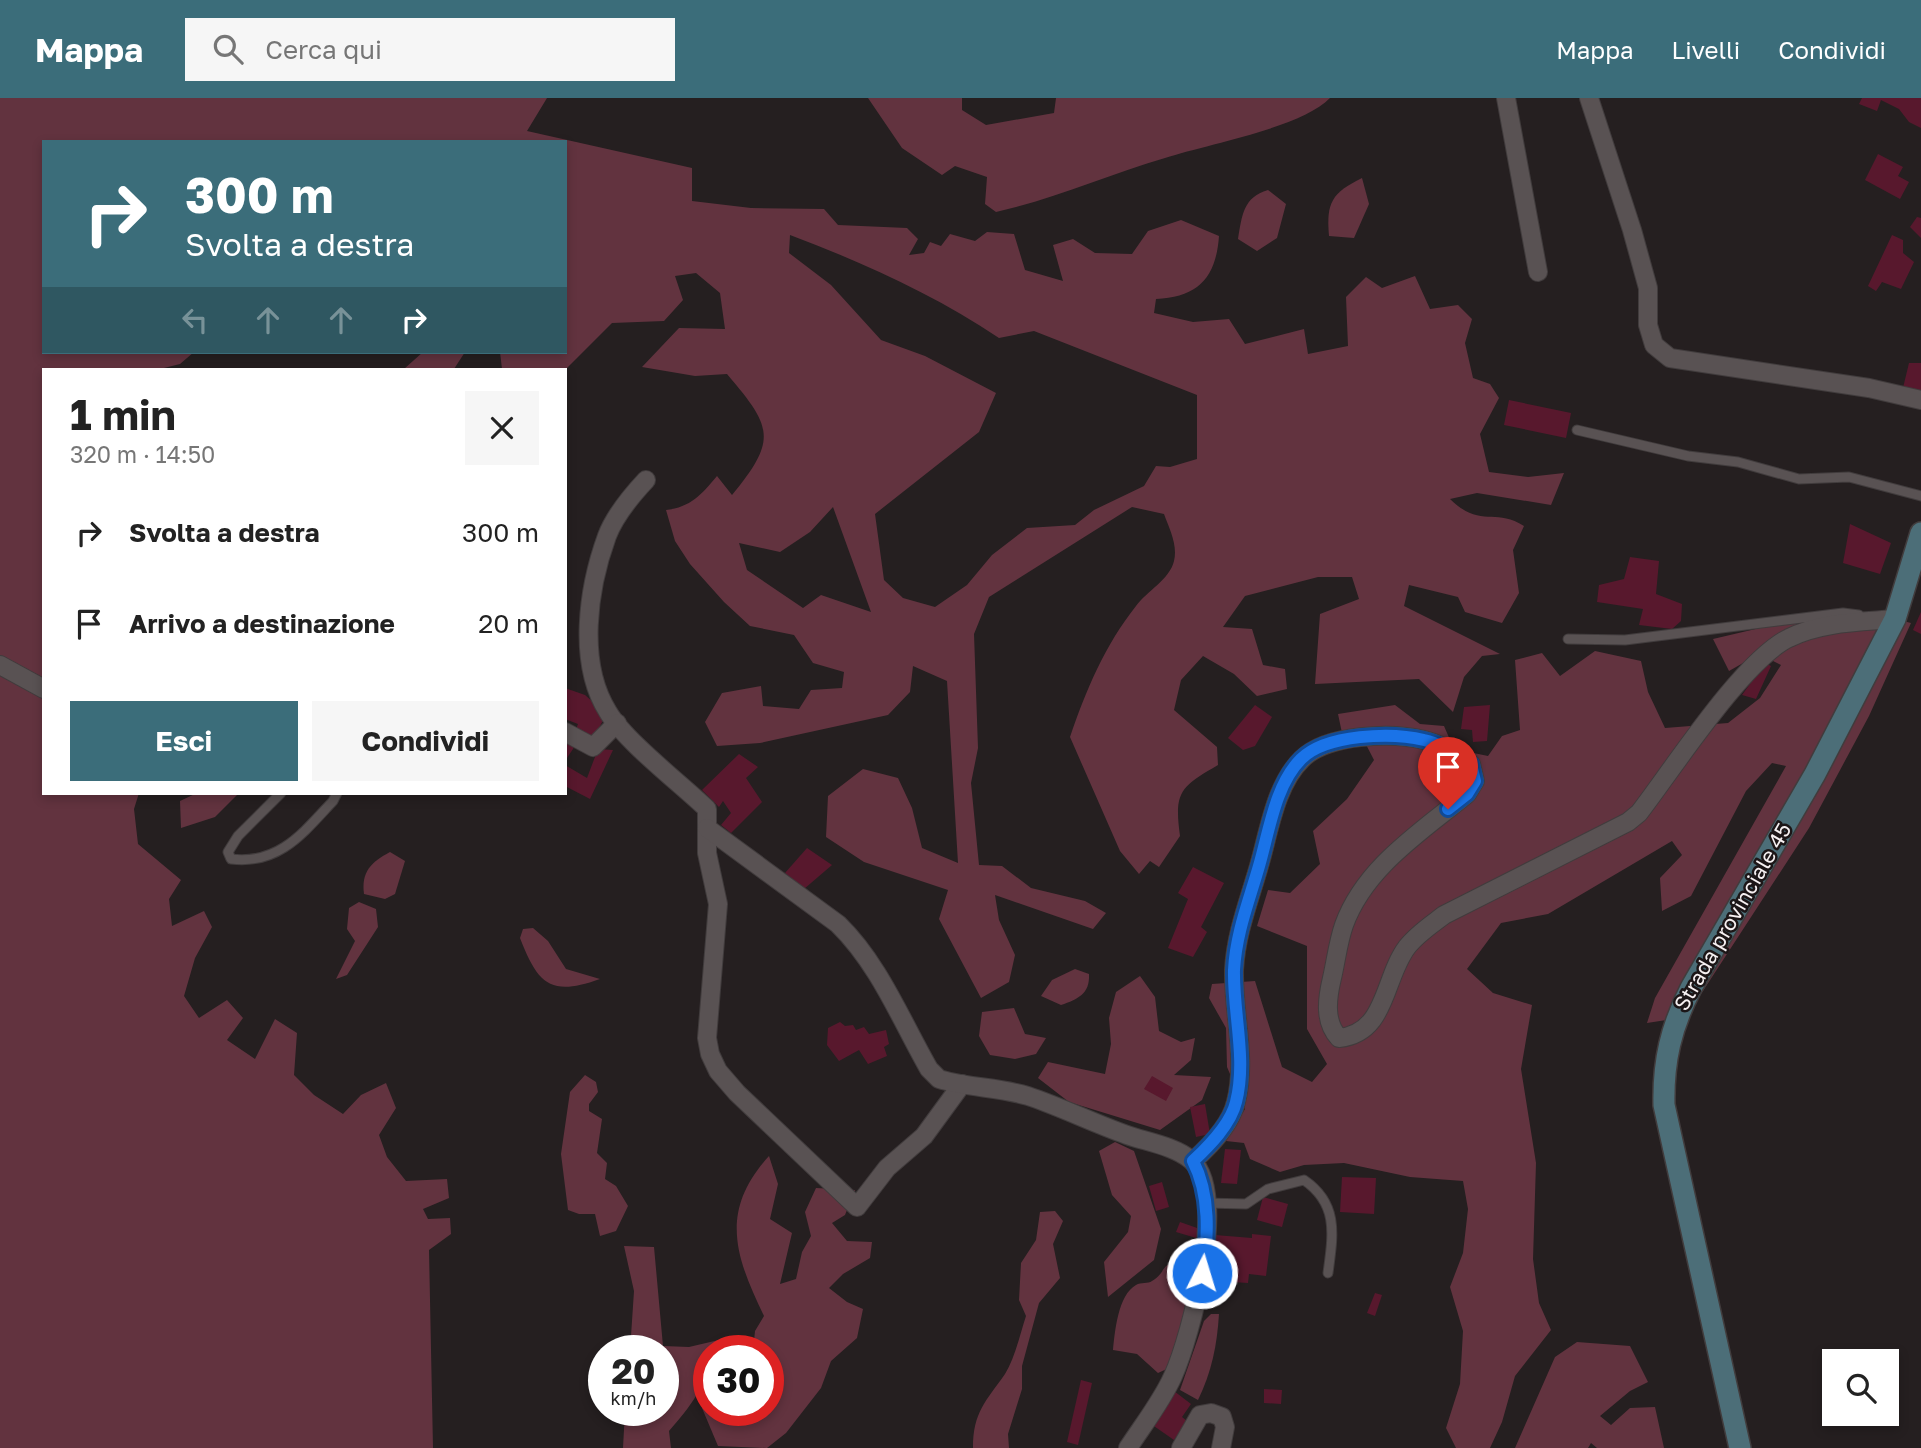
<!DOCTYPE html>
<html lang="it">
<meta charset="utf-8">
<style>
:root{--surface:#fff;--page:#f6f6f6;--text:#222;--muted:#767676;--accent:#3b6d7a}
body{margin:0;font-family:"Golos Text",sans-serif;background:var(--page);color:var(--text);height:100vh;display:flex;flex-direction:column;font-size:26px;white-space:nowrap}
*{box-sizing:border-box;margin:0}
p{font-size:23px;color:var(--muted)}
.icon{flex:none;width:38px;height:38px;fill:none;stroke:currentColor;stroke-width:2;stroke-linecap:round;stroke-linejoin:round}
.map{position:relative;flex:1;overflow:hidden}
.sheet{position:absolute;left:42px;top:270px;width:525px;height:427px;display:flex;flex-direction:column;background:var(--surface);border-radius:0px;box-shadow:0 4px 10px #0003}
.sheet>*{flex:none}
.top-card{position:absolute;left:42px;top:42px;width:525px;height:214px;border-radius:0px;box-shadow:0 4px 10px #0003;background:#3b6d7a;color:#fff;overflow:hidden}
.tools{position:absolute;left:1822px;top:1251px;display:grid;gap:14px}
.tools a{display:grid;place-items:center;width:77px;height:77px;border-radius:0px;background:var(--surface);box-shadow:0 4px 10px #0003;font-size:35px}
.speed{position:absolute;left:588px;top:1237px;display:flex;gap:14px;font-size:35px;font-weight:700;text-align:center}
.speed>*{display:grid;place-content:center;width:91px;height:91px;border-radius:50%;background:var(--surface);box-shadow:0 4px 10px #0003;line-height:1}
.speed small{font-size:18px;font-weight:400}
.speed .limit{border:10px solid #d22;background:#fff;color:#111}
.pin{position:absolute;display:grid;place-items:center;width:60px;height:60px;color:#fff;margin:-72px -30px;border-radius:50% 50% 50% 0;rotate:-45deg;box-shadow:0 0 7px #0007}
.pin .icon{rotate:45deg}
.me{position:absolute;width:77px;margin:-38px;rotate:5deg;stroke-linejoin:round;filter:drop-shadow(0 0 5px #0008)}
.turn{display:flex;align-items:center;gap:24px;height:147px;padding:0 28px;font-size:32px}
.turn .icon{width:91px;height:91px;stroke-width:2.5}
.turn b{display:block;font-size:49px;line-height:60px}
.lanes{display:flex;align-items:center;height:66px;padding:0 28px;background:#0003;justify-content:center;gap:35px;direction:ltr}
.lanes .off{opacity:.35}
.round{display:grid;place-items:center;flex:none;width:74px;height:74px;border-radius:0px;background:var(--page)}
.head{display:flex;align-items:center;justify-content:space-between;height:119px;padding:0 28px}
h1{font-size:42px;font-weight:700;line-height:52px}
.primary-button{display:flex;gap:14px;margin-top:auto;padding:14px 28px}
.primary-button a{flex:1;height:80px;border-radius:0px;background:var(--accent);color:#fff;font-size:28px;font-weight:700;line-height:80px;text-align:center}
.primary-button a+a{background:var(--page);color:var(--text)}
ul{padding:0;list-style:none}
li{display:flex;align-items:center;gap:21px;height:91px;padding:0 28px}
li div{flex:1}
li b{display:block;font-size:26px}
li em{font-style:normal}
header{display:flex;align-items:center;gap:42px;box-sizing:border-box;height:98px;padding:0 35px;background:var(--accent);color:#fff}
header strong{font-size:33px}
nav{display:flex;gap:38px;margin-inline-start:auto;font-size:24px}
.search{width:490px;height:63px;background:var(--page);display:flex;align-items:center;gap:18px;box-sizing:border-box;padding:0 24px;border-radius:0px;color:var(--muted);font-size:26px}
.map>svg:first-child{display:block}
</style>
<header>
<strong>Mappa</strong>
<div class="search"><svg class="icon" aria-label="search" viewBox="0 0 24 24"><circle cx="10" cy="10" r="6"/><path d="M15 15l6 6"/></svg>Cerca qui</div>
<nav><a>Mappa</a><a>Livelli</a><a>Condividi</a></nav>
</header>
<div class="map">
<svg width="1921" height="1350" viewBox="0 0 1921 1350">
<rect width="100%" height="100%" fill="#251f20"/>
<g fill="#62333f" fill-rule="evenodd">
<path d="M0 0H547L527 33 692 70V103L751 110 824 111 838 127 907 130 918 141 909 157 924 155 930 144 941 148 950 136 975 143 987 134 1014 136 1025 172 1063 183 1053 147 1073 141 1095 155 1132 156 1148 133 1181 122 1219 138C1216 180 1198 199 1156 201L1154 215 1193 224 1229 221 1245 246 1304 231 1308 256 1348 248 1346 199 1366 179 1382 190 1415 178 1430 211 1458 207 1472 221 1465 245 1473 280 1490 286 1499 300 1480 336 1489 374 1528 379 1564 375 1551 407 1477 395 1450 401C1481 431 1494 409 1524 428L1513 452 1519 495 1502 525 1465 514 1458 499 1409 487 1404 508 1500 556 1482 558 1464 579 1453 614 1419 581 1315 586 1320 516 1359 501 1352 479H1318L1245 498 1223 529 1252 531 1263 567 1285 571 1287 591 1257 598 1234 576 1203 558 1181 582 1174 612 1217 649 1218 667C1180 689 1174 694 1180 738L1159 769 1150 763 1139 776 1120 753 1070 639C1086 592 1105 547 1136 508 1147 493 1170 481 1174 463 1178 447 1169 430 1164 416L1132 409 989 499 974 536 978 650 971 685 979 767 1002 768 1031 790 1085 803 1106 815 1093 831 995 797 999 822 1015 857 1009 884 981 900 939 821 948 792 864 764 826 739 828 698 863 671 898 680 912 710 922 750 958 765 947 583 913 568 910 594 888 617 760 645 717 648 705 624 722 595 761 588 763 608 799 611 811 592 842 590 844 574 813 565 794 537 750 528 724 504 690 466 675 443 666 412C691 409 701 397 717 378L732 397C778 341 772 329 727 276L695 278 642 269 679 230 725 231 720 195 696 175 675 178 683 202 664 223 612 225 565 272 502 271 500 254H565V44H44V254H194L180 266 160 271H44V695H139L134 711 138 746 181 782 169 801 172 828 204 813 212 829 195 860 184 898 199 920 227 902 243 920 227 942 255 961 275 921 297 935 294 977 314 997 343 1016 361 997 386 985 396 1010 379 1037 387 1059 406 1083 447 1081 449 1100 423 1111 428 1121 450 1120 451 1136 429 1152 433 1350H0ZM790 137C862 164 935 197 999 240L1034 233 1197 297V361L1170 369 1156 368 1144 388 1094 412 1075 427 1027 430 992 457 967 487 935 509 903 500 884 482 875 416 979 334 996 295 925 258 881 242 831 187 789 155ZM833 409 871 514 821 497 803 510 747 472 739 445 780 454 810 434Z"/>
<path d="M868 0H962V12L986 27 1054 15 1056 0H1330C1301 30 1207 46 1165 60 1108 77 1054 101 996 114L985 106 987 79 955 68 942 77 902 50Z"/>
<path d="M1362 80 1369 106 1354 140 1329 138C1326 104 1332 95 1362 80Z"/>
<path d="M1268 92 1286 106 1277 140 1257 153 1238 141C1242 118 1243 99 1268 92Z"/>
<path d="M423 254H465L454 271H404Z"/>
<path d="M1877 516 1911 525 1869 618 1809 730 1686 919 1647 925 1655 900 1786 668 1772 665 1746 693 1691 798 1662 813 1660 780 1682 757 1672 743 1548 816 1501 825 1467 871 1493 895 1532 907 1521 971 1536 1065 1533 1161 1539 1205 1551 1232 1515 1278 1502 1324 1490 1350H1456L1446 1330 1460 1286 1463 1233 1450 1189 1463 1155 1468 1111 1463 1083 1410 1079 1344 1065 1304 1067 1280 1074 1250 1061 1244 1045 1226 1043 1245 1011 1227 969 1226 930 1209 900 1212 886 1255 883 1282 969 1312 984 1327 966 1307 931V848L1257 828 1268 792 1290 795 1320 766 1313 733 1347 701 1374 662 1359 633 1342 635 1338 616 1395 607 1420 626 1444 628 1454 651 1488 658 1502 638 1520 632 1515 562 1542 555 1560 578 1595 553 1641 563 1648 594 1665 630 1728 625 1760 600 1781 567 1759 556 1729 573 1713 541 1807 519Z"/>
<path d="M197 695H239L215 719 181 730 180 703Z"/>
<path d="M390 754 405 763 395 796 385 801 364 796C361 774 371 764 390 754Z"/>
<path d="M359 804 376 811 378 829 347 877 336 881 355 843 347 831 349 810Z"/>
<path d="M533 830 548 843 566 871 600 881C550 899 538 886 520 840L523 831Z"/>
<path d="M1075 871 1089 876C1090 896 1078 901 1061 907L1041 898 1052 882Z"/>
<path d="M1140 878 1155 899 1159 933 1181 944 1195 940 1191 962 1174 977 1211 979 1202 1002 1160 1032 1069 1004 1038 980 1048 964 1105 976 1111 946 1109 920 1116 894Z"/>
<path d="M1014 910 1025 936 1046 940 1036 956 1015 961 990 957 979 938 982 914Z"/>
<path d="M585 977 596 984 598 994 589 1006V1013L602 1021 597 1055 607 1065 605 1081 616 1088 628 1108 616 1133 600 1138 595 1116H579L568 1112 561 1056 570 994Z"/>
<path d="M1115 1044 1134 1053 1161 1131 1154 1162 1108 1199 1104 1164 1128 1134 1131 1118 1112 1097 1099 1053Z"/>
<path d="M769 1058 778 1086 770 1121 792 1135 780 1186 796 1181 802 1154 811 1138 805 1114 816 1090 855 1092 845 1117 832 1125 847 1143 872 1144 870 1160 843 1176 829 1190 847 1204 863 1211 857 1240 831 1263 821 1290 786 1335 767 1350 718 1348 702 1310 709 1298V1312H768V1253H753L755 1233 764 1218C735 1158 719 1113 769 1058Z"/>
<path d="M1055 1113 1063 1123 1053 1146 1060 1180 1039 1205 1022 1268V1291L1008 1336 1009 1350H973C973 1314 986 1303 1005 1276 1015 1260 1020 1236 1026 1218L1019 1202 1021 1165 1036 1142 1040 1114Z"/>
<path d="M624 1148 654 1149 663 1248 689 1249 723 1241 717 1253H709C709 1286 690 1309 669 1333L671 1350H623L625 1313 663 1312V1253H630L634 1193Z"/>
<path d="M1182 1162 1193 1177 1171 1269 1158 1275 1137 1256 1113 1252C1115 1233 1118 1197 1136 1187 1141 1184 1148 1186 1152 1183 1168 1173 1158 1167 1182 1162Z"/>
<path d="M1211 1216H1219C1217 1247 1212 1273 1198 1302L1180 1292 1204 1223Z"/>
<path d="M1577 1244 1630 1248 1648 1284 1630 1293 1600 1318 1611 1327 1630 1310 1655 1309 1664 1350H1597L1591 1345 1588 1350H1515L1555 1259Z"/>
</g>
<g fill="#58182d">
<path d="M1862 0H1921V30L1909 24 1899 11 1881 2 1877 13 1859 6Z"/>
<path d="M1878 56 1903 69 1898 78 1909 84 1900 101 1865 82Z"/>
<path d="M1917 119 1921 120V140L1910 129Z"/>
<path d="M1892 137 1903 142V155L1914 164 1901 191 1882 184 1876 193 1868 188Z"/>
<path d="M1909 265H1921V298L1902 294Z"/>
<path d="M1509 302 1571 315 1566 340 1504 327Z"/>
<path d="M1850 426 1891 445 1880 476 1843 465Z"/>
<path d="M1630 459 1659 463 1656 496 1682 506 1681 523 1672 531 1639 527 1643 511 1597 504 1599 487 1624 481Z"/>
<path d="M1921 514V536L1913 532Z"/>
<path d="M1765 565 1771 568 1756 601 1742 597Z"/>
<path d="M565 590 585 597 603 613 605 619 592 642 575 634 578 626 565 621Z"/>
<path d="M1255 607 1272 619 1255 648 1243 652 1228 640Z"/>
<path d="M1490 607 1487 643 1473 644 1472 632 1461 631 1464 609Z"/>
<path d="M565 640 577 645 565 663Z"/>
<path d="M598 651 613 652 590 701 565 688V667L587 680Z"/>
<path d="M739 656 758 669 746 680 762 704 731 735 721 727 731 715 723 703 719 709 702 692Z"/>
<path d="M807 750 832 767 804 791 785 775Z"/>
<path d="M1193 769 1224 785 1201 829 1207 834 1193 859 1168 850 1188 801 1178 795Z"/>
<path d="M840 924 845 928 853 927 856 932 864 929 869 936 886 932 889 946 884 949 887 958 868 966 859 952 839 963 827 947 828 930Z"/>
<path d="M1152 978 1173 990 1166 1003 1144 991Z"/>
<path d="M1205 1006 1210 1036 1196 1039 1190 1009Z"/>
<path d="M1225 1051 1241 1052 1237 1086 1221 1085Z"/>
<path d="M1342 1079 1376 1080 1374 1116 1340 1114Z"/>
<path d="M1162 1084 1169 1109 1156 1113 1149 1088Z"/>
<path d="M1263 1099 1288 1106 1282 1129 1257 1122Z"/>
<path d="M1180 1124 1200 1131 1196 1140 1176 1134Z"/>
<path d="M1252 1136 1271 1138 1266 1178 1249 1176 1248 1185 1232 1184 1233 1171H1226V1177L1212 1176 1215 1137 1252 1140Z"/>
<path d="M1210 1193 1218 1194 1216 1208 1208 1206Z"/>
<path d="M1375 1195 1382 1197 1375 1218 1367 1215Z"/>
<path d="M1081 1282 1092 1285 1078 1347 1067 1344Z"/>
<path d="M1264 1291 1282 1292 1281 1306 1264 1305Z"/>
<path d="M1174 1293 1191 1306 1182 1319 1187 1323 1174 1342 1151 1326Z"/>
</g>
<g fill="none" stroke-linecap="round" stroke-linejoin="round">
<defs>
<g id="service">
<path d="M1577 332 1688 358 1738 364 1799 381 1849 379 1921 398"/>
<path d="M1568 541 1625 542 1843 515 1859 517"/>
<path d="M281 695 238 738 228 754 231 761C279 767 303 735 333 703L337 695"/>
<path d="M1206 1105 1246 1106 1268 1091 1304 1082C1339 1106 1333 1137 1328 1175"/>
</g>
<g id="minor">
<path d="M1506 0 1538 174"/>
<path d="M1589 0 1632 132 1648 190V227L1654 247 1670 260 1869 290 1921 302"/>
<path d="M646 382C631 398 615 417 607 438 588 490 577 565 608 614 625 643 681 686 707 711V755L718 806 707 940 710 956 718 973 737 995 857 1109 887 1070 924 1038 962 986"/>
<path d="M0 567 44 591"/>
<path d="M565 634 593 649 617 625"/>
<path d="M707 730 838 826C879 866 901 922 929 971L939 981C968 990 999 989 1028 998 1061 1009 1093 1025 1127 1037 1147 1044 1174 1048 1191 1062 1229 1094 1191 1238 1173 1278 1162 1303 1143 1327 1128 1350"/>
<path d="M1193 1063C1210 1048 1231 1026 1236 1004 1247 961 1233 916 1234 872 1236 835 1249 803 1259 768 1269 734 1275 687 1302 661 1327 636 1392 634 1424 642 1442 646 1456 657 1471 666L1475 683 1467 696C1421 734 1365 769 1344 827 1338 844 1336 863 1332 880 1327 901 1324 924 1339 940 1387 935 1383 881 1407 849 1417 836 1431 827 1444 817L1628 724 1639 715C1673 671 1743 562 1789 540 1820 524 1861 524 1895 521"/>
<path d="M1181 1350 1200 1317 1211 1315 1222 1319 1225 1329 1221 1350"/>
</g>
<path id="secondary" d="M1740 1350 1664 1007C1663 963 1671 929 1691 890L1815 676 1895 521 1921 435"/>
</defs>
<use href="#service" stroke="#413c3d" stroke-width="11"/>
<use href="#minor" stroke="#413c3d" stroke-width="20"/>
<use href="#secondary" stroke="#413c3d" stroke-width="24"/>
<use href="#service" stroke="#595253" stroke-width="9"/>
<use href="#minor" stroke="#595253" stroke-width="18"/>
<use href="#secondary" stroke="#4c6e78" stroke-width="21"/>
</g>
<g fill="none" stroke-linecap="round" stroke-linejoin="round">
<defs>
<path id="route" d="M1202 1175C1209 1139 1210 1096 1193 1063 1209 1048 1231 1026 1236 1004 1247 961 1233 915 1234 872 1236 835 1249 803 1259 768 1269 734 1275 687 1301 661 1326 636 1392 634 1424 642 1442 646 1456 657 1471 666L1475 683 1467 696 1448 711"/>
</defs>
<use href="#route" stroke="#114b97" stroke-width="18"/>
<use href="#route" stroke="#1a73e8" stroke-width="12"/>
</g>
<g text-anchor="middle" stroke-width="5" stroke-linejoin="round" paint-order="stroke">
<g font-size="21" fill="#f6f1f2" stroke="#1c1617">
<text transform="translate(1733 819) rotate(-60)" y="7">Strada provinciale 45</text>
</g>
</g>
</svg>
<div class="tools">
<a><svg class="icon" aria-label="search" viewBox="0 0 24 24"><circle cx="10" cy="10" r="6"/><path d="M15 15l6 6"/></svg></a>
</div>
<div class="speed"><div>20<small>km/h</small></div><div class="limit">30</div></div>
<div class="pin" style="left:1448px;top:711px;background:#d93025"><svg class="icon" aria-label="arrive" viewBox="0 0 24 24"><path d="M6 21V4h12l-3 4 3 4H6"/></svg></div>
<svg class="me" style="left:1202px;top:1175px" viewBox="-20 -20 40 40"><circle r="17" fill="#1a73e8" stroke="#fff" stroke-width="3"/><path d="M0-11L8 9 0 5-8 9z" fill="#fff"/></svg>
<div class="top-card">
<div class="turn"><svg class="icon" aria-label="right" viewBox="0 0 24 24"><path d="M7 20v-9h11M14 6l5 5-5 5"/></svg><div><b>300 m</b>Svolta a destra</div></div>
<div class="lanes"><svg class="icon off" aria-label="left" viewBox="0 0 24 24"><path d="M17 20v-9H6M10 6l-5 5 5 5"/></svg><svg class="icon off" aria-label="ahead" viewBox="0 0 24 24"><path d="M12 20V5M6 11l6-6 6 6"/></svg><svg class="icon off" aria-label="ahead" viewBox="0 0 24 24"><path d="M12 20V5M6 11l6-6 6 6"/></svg><svg class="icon" aria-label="right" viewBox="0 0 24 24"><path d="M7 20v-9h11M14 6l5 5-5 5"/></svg></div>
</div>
<section class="sheet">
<div class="head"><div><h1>1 min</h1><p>320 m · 14:50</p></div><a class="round"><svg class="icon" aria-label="close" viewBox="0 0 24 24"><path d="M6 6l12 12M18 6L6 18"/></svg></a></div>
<ul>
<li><svg class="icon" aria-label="right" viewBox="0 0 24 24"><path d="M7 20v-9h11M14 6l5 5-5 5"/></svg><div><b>Svolta a destra</b></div><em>300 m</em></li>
<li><svg class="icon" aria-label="arrive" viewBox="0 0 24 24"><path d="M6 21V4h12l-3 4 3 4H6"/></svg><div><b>Arrivo a destinazione</b></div><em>20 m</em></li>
</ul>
<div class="primary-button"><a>Esci</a><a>Condividi</a></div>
</section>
</div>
